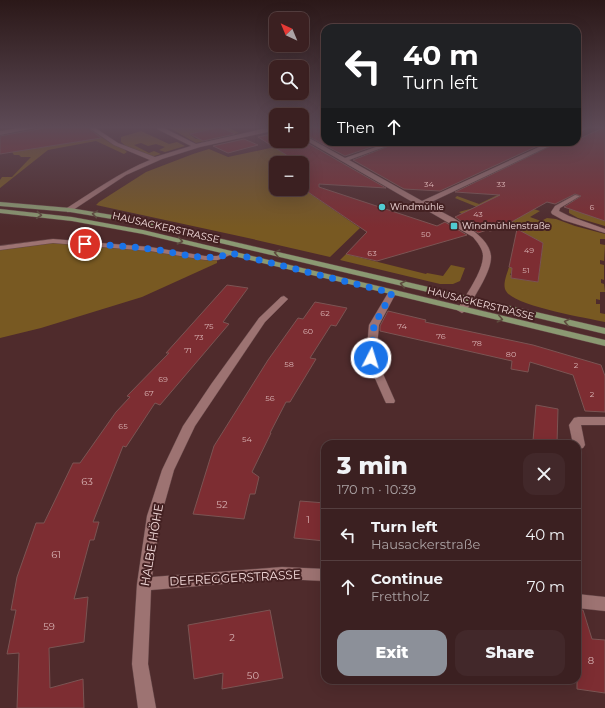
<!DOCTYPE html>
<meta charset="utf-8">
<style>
:root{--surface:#3b2021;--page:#42282a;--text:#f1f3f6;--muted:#aca3a5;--line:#543e3f;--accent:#8c9099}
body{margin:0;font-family:Montserrat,sans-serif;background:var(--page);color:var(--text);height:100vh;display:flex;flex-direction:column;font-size:15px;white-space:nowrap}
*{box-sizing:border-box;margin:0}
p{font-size:13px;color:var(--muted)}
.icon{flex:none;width:22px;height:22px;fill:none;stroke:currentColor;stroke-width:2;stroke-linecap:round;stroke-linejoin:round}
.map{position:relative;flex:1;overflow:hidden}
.details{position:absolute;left:321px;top:440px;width:260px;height:244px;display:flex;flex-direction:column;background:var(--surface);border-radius:12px;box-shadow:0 4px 16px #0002,0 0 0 1px var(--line)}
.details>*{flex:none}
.hud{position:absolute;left:321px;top:24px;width:260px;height:122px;border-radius:12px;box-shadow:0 4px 16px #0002,0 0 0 1px var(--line);background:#202124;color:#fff;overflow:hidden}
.needle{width:26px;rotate:316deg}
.tools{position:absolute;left:269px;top:12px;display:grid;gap:8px}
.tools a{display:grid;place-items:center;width:40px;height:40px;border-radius:8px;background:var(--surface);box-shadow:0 4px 16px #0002,0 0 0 1px var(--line);font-size:20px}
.pin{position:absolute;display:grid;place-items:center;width:34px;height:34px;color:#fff;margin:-17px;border:2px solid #fff;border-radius:50%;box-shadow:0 1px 4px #0007}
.me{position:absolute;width:44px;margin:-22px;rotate:5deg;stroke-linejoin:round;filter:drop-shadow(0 0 3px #0008)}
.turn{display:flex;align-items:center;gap:14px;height:84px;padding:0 16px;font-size:18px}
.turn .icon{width:52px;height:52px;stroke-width:2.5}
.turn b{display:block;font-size:28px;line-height:34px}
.then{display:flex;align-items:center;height:38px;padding:0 16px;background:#0003;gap:8px;font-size:15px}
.round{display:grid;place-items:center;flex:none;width:42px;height:42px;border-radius:12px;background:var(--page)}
.summary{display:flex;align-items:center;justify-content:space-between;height:68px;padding:0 16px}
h1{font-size:24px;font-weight:800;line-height:30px}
.cta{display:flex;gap:8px;margin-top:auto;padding:8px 16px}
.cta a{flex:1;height:46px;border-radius:12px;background:var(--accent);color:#fff;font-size:16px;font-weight:800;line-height:46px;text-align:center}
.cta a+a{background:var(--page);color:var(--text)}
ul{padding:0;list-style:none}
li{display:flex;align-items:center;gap:12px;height:52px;padding:0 16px;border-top:1px solid var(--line)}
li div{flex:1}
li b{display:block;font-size:15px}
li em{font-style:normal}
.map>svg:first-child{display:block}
</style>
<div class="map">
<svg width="605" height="708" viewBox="0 0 605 708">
<rect width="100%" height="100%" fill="#4f2b2c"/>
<g fill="#785922">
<path d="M87 127 109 142 124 149 127 152 124 154 96 141 48 150 0 188V180L2 177H12L31 157H21L19 155H14L12 152Z"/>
<path d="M168 127H220L189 134 196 139 229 131 221 127H228L239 133 196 143Z"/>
<path d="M141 131 169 144 177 142 185 146 165 152 159 150 165 147 156 144 148 146 141 143 134 145 149 153 154 151 161 154 151 157 127 147 121 142V137Z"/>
<path d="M280 146 302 163H276V189L302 188 360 228 330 257 248 238 96 205 99 202 146 172 193 154 209 149 228 157Z"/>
<path d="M579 152 591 157 578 165 605 172V197L600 196 574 210 584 214 589 212 605 217V226L578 218 569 213V208L588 196 555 186 521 205 540 211 530 217 541 221 547 218 556 219 575 226 605 234V239H600V244L605 245 604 261 600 260V264L604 265V280L601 279V283L604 284 605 292H600V300L596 299V304H600V313L605 314V322C586 318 514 306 506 291 502 285 507 274 509 267L513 268 510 275H512L511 278 538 282 543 243 509 225 512 224 480 209 462 214 459 212 477 207 455 198 457 196 479 204 530 179H536L539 177 537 176C543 174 547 171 553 172L558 170 556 169 559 167 558 166 567 162 562 160Z"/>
<path d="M51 242 150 250 217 259V263L142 297 41 328 0 338V249Z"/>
<path d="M346 254 426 274 427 273 443 276 451 265 465 268 460 281 453 284H440L340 260Z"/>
</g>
<g fill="#7d2d32" stroke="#7b5453">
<path d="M50 127H87L101 138 0 154V136Z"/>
<path d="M220 127 235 134 203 141 190 134Z"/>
<path d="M302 127H325V142H386L345 156 302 133Z"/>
<path d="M605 127V221L564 207 581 196 575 194 555 204 547 202 499 229 490 231 487 230 478 233 455 217 500 195 455 192 559 142H577V140Z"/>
<path d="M276 133V141H302V140L386 188 319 184V187L437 226 445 222 467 235 377 261 346 254 367 232 302 188V163H299L258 137Z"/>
<path d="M244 139 258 145 228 153 213 146Z"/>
<path d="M399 142H546L440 191 404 189 353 160Z"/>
<path d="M517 229 543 243 538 282 511 278 512 268 509 267Z"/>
<path d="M227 285 248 288 223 322 229 324 160 405 155 403 126 447 123 446 93 522H99L94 540H90L74 599 88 597 84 642 49 648 50 688 83 679 84 708H17L19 653 7 654 16 610H11L17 577 36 523H44L73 463H80L116 412 130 397 127 396 169 353H166Z"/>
<path d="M315 302 347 308 336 326 331 325 310 358 316 359 290 402H286L270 433H271L252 472 259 477 255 494H250L244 519 193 514 214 446 268 360 298 318 303 319Z"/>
<path d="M388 311 426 320 425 322 533 345 601 365 605 376V412L585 411 573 375 530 362 528 372 511 369 512 361 380 331V326Z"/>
<path d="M536 405 558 409 557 444 533 441Z"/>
<path d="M300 501 325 503V541L294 538Z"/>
<path d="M270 610 283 678 222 689 223 673 194 679 188 625Z"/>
<path d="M577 610H583L592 639 605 640V693L577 689Z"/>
</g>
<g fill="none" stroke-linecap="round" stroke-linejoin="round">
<defs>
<g id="minor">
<path d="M25 127H40L0 135V131Z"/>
<path d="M88 127H94L118 143 155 157 191 146 157 129V127H162L196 144 271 127H276V130L200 147 162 159 126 175 70 212H67V208C94 191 120 172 150 160L114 145Z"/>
<path d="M582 127H589L577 134V130Z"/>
<path d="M302 134 345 158 390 142H398L349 160 422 201 550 142H558L427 204C444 214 491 233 491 257 491 273 474 296 467 310L462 313 457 310C465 296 483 272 483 256 483 249 477 242 473 237L302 138Z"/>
<path d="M575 195 580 196 560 208 559 211 569 216 605 229V233L563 220 552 214 551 212 555 206Z"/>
<path d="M53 239 150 247 205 256H217L231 251 235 253 218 260H205L150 251 53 243 0 250V246Z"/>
<path d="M392 290 396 293 379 325 376 358 395 401 394 403H386L385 401 366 358 369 325 388 293Z"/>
<path d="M284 296 288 299 265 322 195 426 174 470 161 516 152 577 282 567 325 569V581L282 579 151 590 148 664 156 708H138L132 664 137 584 147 516 162 470 183 426 212 383 259 318 281 297Z"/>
<path d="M578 417H605V425H581L585 445 583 448 577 449V444H573L569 425 574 418Z"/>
<path d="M577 594 605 597V611L577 608Z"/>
</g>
<g id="major">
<path d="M0 202 70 208 136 219 605 328V334L136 223 70 212 0 206Z"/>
<path d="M0 209 72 217 143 230 605 340V346L143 234 72 221 0 213Z"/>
</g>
</defs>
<use href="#minor" stroke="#654748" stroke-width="1"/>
<use href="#major" stroke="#654748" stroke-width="1"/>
<use href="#minor" fill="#9d7372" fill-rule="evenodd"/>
<use href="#major" fill="#8b9972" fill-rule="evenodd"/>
</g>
<defs><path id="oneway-chevron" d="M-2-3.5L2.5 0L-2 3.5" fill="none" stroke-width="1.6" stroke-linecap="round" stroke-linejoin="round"/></defs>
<g stroke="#5d4b3e">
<use href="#oneway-chevron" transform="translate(95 214) rotate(-171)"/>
<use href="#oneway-chevron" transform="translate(39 215) rotate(6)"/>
<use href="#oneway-chevron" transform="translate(180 241) rotate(13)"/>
<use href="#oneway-chevron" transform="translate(277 253) rotate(-166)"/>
<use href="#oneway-chevron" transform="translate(403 284) rotate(-167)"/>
<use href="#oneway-chevron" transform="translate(500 319) rotate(13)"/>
<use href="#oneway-chevron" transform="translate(567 322) rotate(-167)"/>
</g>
<linearGradient id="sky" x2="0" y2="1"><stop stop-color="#2b1818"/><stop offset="0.56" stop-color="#5d4a56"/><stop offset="1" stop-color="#5d4a56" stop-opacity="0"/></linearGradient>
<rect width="605" height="227" fill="url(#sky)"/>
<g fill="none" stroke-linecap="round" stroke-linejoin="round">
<path stroke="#1a73e8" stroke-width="7" stroke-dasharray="0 12.6" d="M85 244C106 245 128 246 149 249 176 251 205 264 231 253L392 293 374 325 371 358"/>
</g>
<g fill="#51ccd2" stroke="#442122" stroke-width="1.5">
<circle cx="382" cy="207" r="4"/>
<rect x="450" y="222" width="8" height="8" rx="2"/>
</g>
<g text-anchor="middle" stroke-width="4" stroke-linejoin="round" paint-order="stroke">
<g font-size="8" fill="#d7b1b2">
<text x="429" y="187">34</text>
<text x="501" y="187">33</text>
<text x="592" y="210">6</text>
<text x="478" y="217">43</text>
<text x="426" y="237">50</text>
<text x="529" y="253">49</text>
<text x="372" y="256">63</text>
<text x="526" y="273">51</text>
<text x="325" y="316">62</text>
<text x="209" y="329">75</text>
<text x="402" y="329">74</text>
<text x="308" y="334">60</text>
<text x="441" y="339">76</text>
<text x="199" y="340">73</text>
<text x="477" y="346">78</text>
<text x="188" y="353">71</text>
<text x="511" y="357">80</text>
<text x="289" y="367">58</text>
<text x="576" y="368">2</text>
<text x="163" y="382">69</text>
<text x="149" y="396">67</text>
<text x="592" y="397">2</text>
<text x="270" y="401">56</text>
<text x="123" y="429">65</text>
<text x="247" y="442">54</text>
</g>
<g font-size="9" fill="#f5dddd" stroke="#442122" text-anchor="start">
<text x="390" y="210">Windmühle</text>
<text x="462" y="229">Windmühlenstraße</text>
</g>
<g font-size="10" fill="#f5dddd" stroke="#442122">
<text transform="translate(166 227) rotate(13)" y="4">HAUSACKERSTRASSE</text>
<text transform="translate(481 303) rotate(14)" y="4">HAUSACKERSTRASSE</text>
</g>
<g font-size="10" fill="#d7b1b2">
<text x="87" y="485">63</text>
<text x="222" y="508">52</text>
<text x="308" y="523">1</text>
<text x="56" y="558">61</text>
<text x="49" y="630">59</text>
<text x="232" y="641">2</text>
<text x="591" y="664">8</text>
<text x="253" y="679">50</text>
</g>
<g font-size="12" fill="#f5dddd" stroke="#442122">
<text transform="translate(152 545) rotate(-80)" y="4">HALBE HÖHE</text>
<text transform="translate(235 578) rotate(-3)" y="4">DEFREGGERSTRASSE</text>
</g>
</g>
</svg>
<div class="tools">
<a><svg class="needle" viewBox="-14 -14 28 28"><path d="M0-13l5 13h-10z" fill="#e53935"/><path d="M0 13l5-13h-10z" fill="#aca3a5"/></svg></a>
<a><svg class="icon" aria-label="search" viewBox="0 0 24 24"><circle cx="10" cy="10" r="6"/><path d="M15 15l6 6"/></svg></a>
<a>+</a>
<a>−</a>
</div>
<div class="pin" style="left:85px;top:244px;background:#d93025"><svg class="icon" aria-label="arrive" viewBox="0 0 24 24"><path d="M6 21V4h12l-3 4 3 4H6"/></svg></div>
<svg class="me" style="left:371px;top:358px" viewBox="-20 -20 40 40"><circle r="17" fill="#1a73e8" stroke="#fff" stroke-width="3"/><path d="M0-11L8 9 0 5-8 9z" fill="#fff"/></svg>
<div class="hud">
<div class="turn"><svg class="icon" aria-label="left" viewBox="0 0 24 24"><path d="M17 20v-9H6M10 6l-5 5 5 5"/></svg><div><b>40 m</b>Turn left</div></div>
<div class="then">Then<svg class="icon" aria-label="ahead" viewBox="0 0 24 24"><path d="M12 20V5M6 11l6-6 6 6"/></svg></div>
</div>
<section class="details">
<div class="summary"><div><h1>3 min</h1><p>170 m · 10:39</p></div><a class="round"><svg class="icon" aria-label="close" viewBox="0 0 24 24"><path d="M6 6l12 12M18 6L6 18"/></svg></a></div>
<ul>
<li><svg class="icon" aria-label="left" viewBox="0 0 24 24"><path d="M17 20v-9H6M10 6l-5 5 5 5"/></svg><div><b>Turn left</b><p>Hausackerstraße</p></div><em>40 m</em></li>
<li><svg class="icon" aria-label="ahead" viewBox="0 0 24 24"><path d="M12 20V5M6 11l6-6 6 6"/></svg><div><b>Continue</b><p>Frettholz</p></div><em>70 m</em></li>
</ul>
<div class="cta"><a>Exit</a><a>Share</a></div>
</section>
</div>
